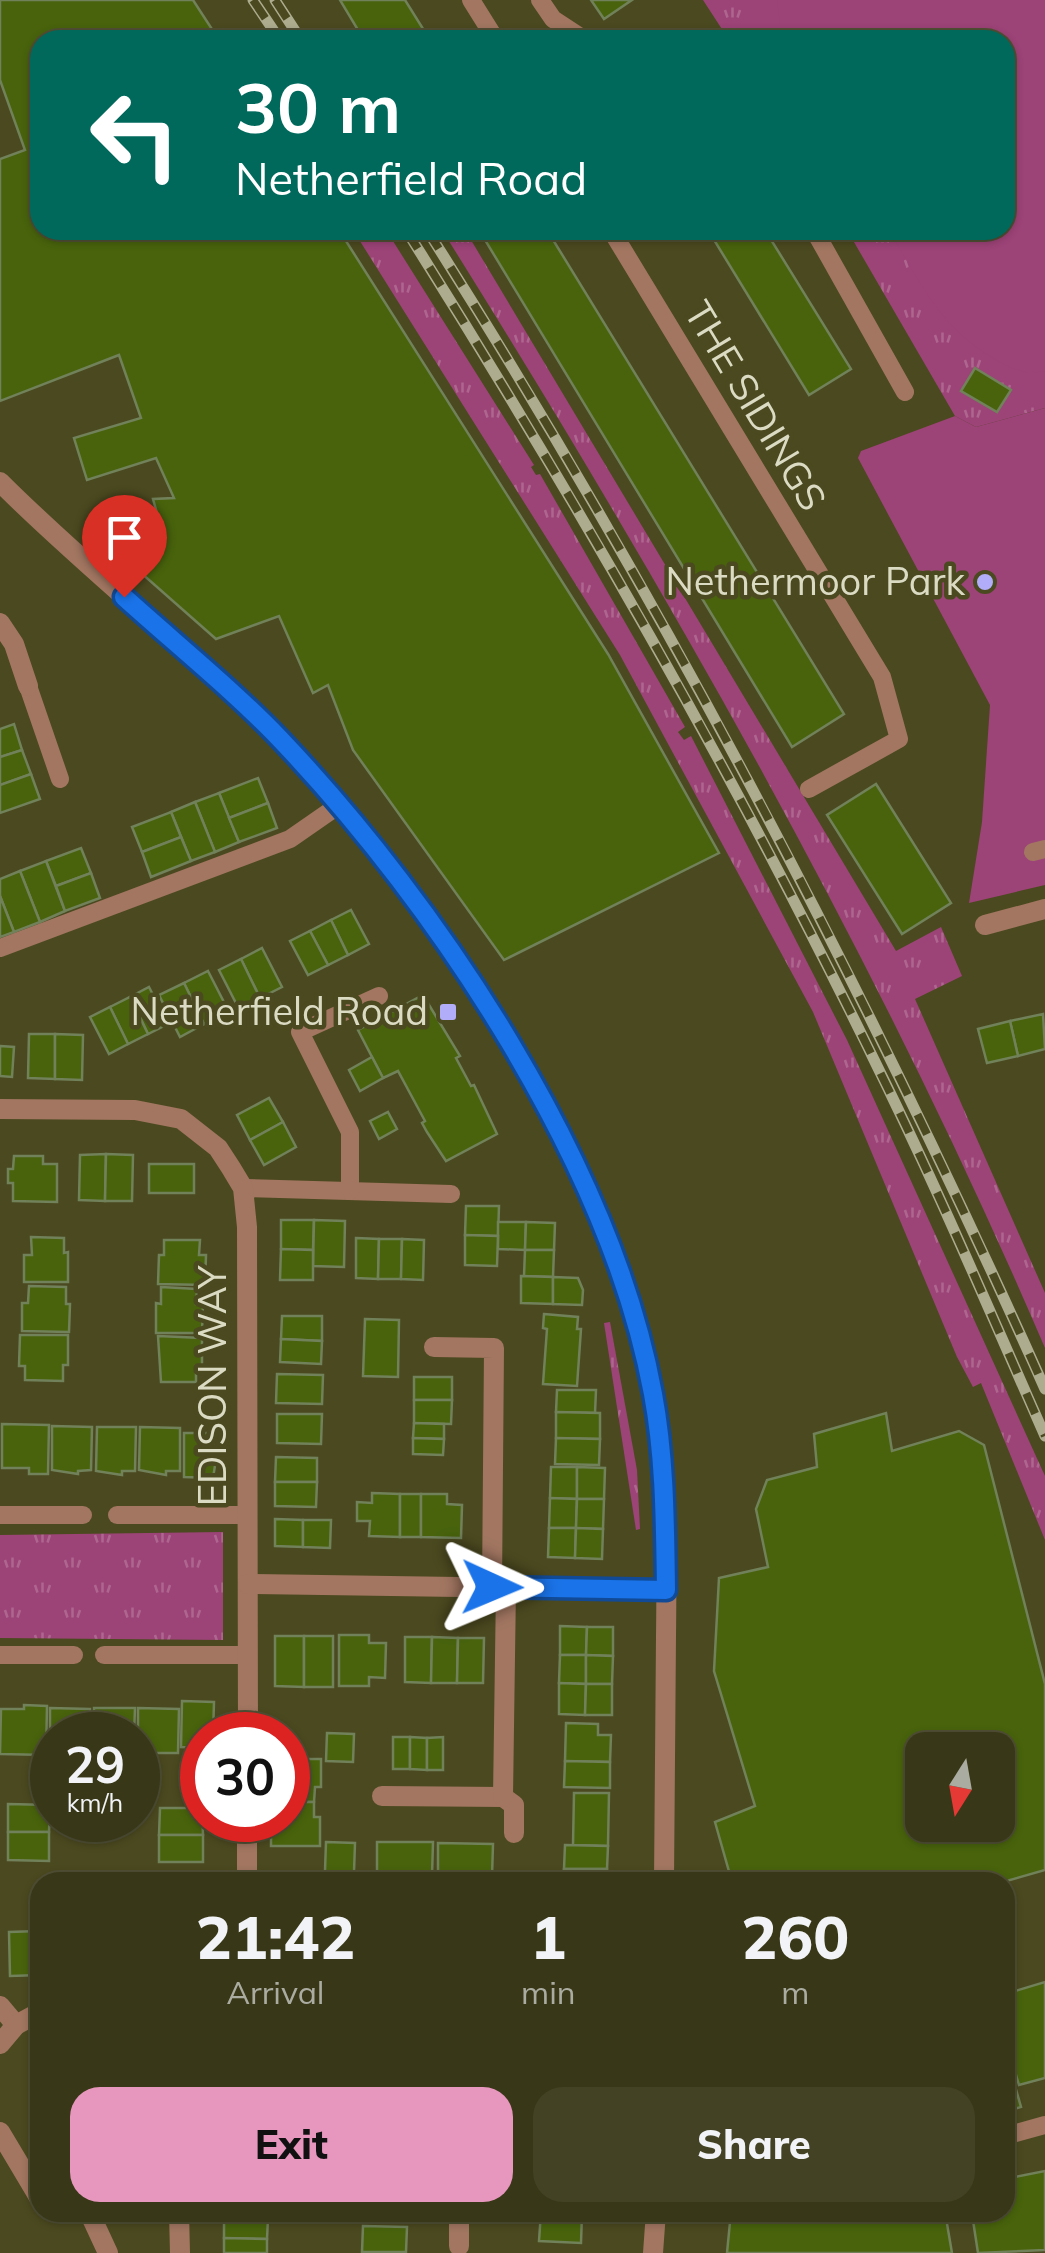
<!DOCTYPE html>
<style>
:root{--surface:#383717;--page:#434224;--text:#f1f3f6;--muted:#abaca1;--line:#525136;--accent:#e797bd}
body{margin:0;font-family:Mulish,sans-serif;background:var(--page);color:var(--text);height:100vh;display:flex;flex-direction:column;font-size:38px;white-space:nowrap}
*{box-sizing:border-box;margin:0}
p{font-size:32px;color:var(--muted)}
.icon{flex:none;width:55px;height:55px;fill:none;stroke:currentColor;stroke-width:2;stroke-linecap:round;stroke-linejoin:round}
.map{position:relative;flex:1;overflow:hidden}
.drawer{position:absolute;left:30px;top:1872px;width:985px;height:350px;display:flex;flex-direction:column;background:var(--surface);border-radius:30px;box-shadow:0 2px 8px #0004,0 0 0 2px var(--line)}
.drawer>*{flex:none}
.hud{position:absolute;left:30px;top:30px;width:985px;height:210px;border-radius:30px;box-shadow:0 2px 8px #0004,0 0 0 2px var(--line);background:#00695c;color:#fff;overflow:hidden}
.needle{width:65px;rotate:191deg}
.fabs{position:absolute;left:905px;top:1732px;display:grid;gap:20px}
.fabs a{display:grid;place-items:center;width:110px;height:110px;border-radius:20px;background:var(--surface);box-shadow:0 2px 8px #0004,0 0 0 2px var(--line);font-size:50px}
.speed{position:absolute;left:30px;top:1712px;display:flex;gap:20px;font-size:50px;font-weight:700;text-align:center}
.speed>*{display:grid;place-content:center;width:130px;height:130px;border-radius:50%;background:var(--surface);box-shadow:0 2px 8px #0004,0 0 0 2px var(--line);line-height:1}
.speed small{font-size:25px;font-weight:400}
.speed .limit{border:15px solid #d22;background:#fff;color:#111}
.pin{position:absolute;display:grid;place-items:center;width:85px;height:85px;color:#fff;margin:-102px -42px;border-radius:50% 50% 50% 0;rotate:-45deg;box-shadow:0 0 10px #0007}
.pin .icon{rotate:45deg}
.me{position:absolute;width:110px;margin:-55px;rotate:91deg;stroke-linejoin:round;filter:drop-shadow(0 0 8px #0008)}
.turn{display:flex;align-items:center;gap:35px;height:210px;padding:0 40px;font-size:45px}
.turn .icon{width:130px;height:130px;stroke-width:2.5}
.turn b{display:block;font-size:70px;line-height:85px}
.eta{display:flex;justify-content:space-evenly;align-items:center;height:170px;text-align:center}
.eta b{font-size:60px;font-weight:800;line-height:70px}
.cta{display:flex;gap:20px;margin-top:auto;padding:20px 40px}
.cta a{flex:1;height:115px;border-radius:30px;background:var(--accent);color:#111;font-size:40px;font-weight:800;line-height:115px;text-align:center}
.cta a+a{background:var(--page);color:var(--text)}
.map>svg:first-child{display:block}
</style>
<div class="map">
<svg width="1045" height="2253" viewBox="0 0 1045 2253">
<defs>
<pattern id="grass-tufts" width="24" height="20" patternUnits="userSpaceOnUse" patternTransform="scale(2.5)"><rect width="24" height="20" fill="#9c4377"/><path d="M3 7l-1-3M5 7V3M7 7l1-3M15 17l-1-3M17 17v-4M19 17l1-3" fill="none" stroke="#ae668f"/></pattern>
</defs>
<rect width="100%" height="100%" fill="#4b491f"/>
<g fill="url(#grass-tufts)">
<path d="M703 0H1045V408L976 427 955 416 847 230H1005V40H729Z"/>
<path d="M353 230H386L534 465 531 467 536 475 540 474 685 727 678 732 684 740 691 736 847 1040 1045 1476V1540L981 1383 973 1387 957 1357 813 1012 620 655Z"/>
<path d="M442 230H465L896 951 941 927 962 976 915 999 1045 1293V1348C878 958 667 589 442 230Z"/>
<path d="M610 1322 637 1470 640 1529 636 1530 604 1323Z"/>
<path d="M223 1532V1640L0 1638V1535Z"/>
</g>
<g fill="#9c4377">
<path d="M777 0H1045V371C1024 375 1010 369 993 358 939 326 920 282 889 230H1005V40H782Z"/>
<path d="M1045 408V885L969 903 982 822 990 705 858 458 861 451 955 416 976 427Z"/>
</g>
<g fill="#48630c" stroke="#71815a" stroke-width="2.5" fill-rule="evenodd">
<path d="M0 0H193L219 40H40V230H339L608 654 719 853 504 960 353 750 328 685 313 693 279 616 216 639 123 557 165 542 153 499 174 498 156 458 87 480 74 438 141 418 119 355 0 401V159L25 150 0 80Z"/>
<path d="M340 0H405L430 40H364Z"/>
<path d="M591 0H632L604 19Z"/>
<path d="M479 230H547L844 714 792 747Z"/>
<path d="M708 230H765L851 369 809 395Z"/>
<path d="M975 368 1011 390 997 412 961 391Z"/>
<path d="M14 724 22 750 0 757V729Z"/>
<path d="M22 750 31 774 0 785V757Z"/>
<path d="M31 774 40 799 0 813V785Z"/>
<path d="M258 778 268 803 229 818 219 793Z"/>
<path d="M876 784 951 903 902 934 827 815Z"/>
<path d="M219 793 239 842 215 852 195 802Z"/>
<path d="M195 802 215 852 191 861 171 812Z"/>
<path d="M268 803 277 828 239 842 229 818Z"/>
<path d="M171 812 181 837 142 852 132 827Z"/>
<path d="M181 837 191 861 151 877 142 852Z"/>
<path d="M81 848 91 873 56 886 46 861Z"/>
<path d="M46 861 65 911 40 922 20 871Z"/>
<path d="M20 871 40 922 14 932 0 896V879Z"/>
<path d="M91 873 100 898 65 911 56 886Z"/>
<path d="M0 896 14 932 0 937Z"/>
<path d="M351 910 369 944 348 955 331 920Z"/>
<path d="M331 920 348 955 328 965 310 931Z"/>
<path d="M310 931 328 965 308 975 290 941Z"/>
<path d="M262 948 282 987 260 998 241 959Z"/>
<path d="M241 959 260 998 239 1009 219 970Z"/>
<path d="M208 971 229 1012 204 1024 184 983Z"/>
<path d="M184 983 204 1024 180 1037 159 995Z"/>
<path d="M149 987 168 1024 148 1034 130 997Z"/>
<path d="M423 995 460 1056 456 1058 471 1086 474 1085 497 1134 446 1161 427 1132 422 1123 425 1121 398 1071 383 1078 358 1030Z"/>
<path d="M130 997 148 1034 128 1044 110 1007Z"/>
<path d="M110 1007 128 1044 109 1054 90 1017Z"/>
<path d="M1043 1014 1045 1049 1018 1056 1010 1021Z"/>
<path d="M1010 1021 1018 1056 987 1063 978 1029Z"/>
<path d="M29 1034H55V1079L28 1078Z"/>
<path d="M55 1034 83 1035 82 1080 55 1079Z"/>
<path d="M0 1046 14 1047 12 1077 0 1076Z"/>
<path d="M372 1057 383 1078 360 1091 349 1070Z"/>
<path d="M269 1098 283 1122 250 1140 237 1115Z"/>
<path d="M388 1112 397 1129 379 1139 370 1121Z"/>
<path d="M283 1122 296 1147 264 1165 250 1140Z"/>
<path d="M106 1154 105 1201 79 1200 80 1155Z"/>
<path d="M106 1154 133 1155 132 1201H105Z"/>
<path d="M14 1156H43V1164H57V1202L13 1201V1183H8V1169H13Z"/>
<rect x="149" y="1164" width="45" height="29"/>
<path d="M466 1206H499L498 1236 465 1235Z"/>
<path d="M281 1220H314L313 1250 281 1249Z"/>
<path d="M314 1220 345 1221 344 1267 313 1266Z"/>
<path d="M498 1222H526L525 1250 498 1249Z"/>
<path d="M526 1222 555 1223 554 1250H525Z"/>
<path d="M465 1235 498 1236 497 1266 465 1265Z"/>
<path d="M31 1237 64 1238V1253L68 1252V1282H24V1255H32Z"/>
<path d="M356 1238 379 1239 378 1279 356 1278Z"/>
<path d="M379 1239H402L401 1279H378Z"/>
<path d="M402 1239 424 1240 423 1280 401 1279Z"/>
<path d="M164 1240H200L199 1255H206L205 1285 158 1284 159 1255H164Z"/>
<path d="M281 1249 313 1250V1280H280Z"/>
<path d="M525 1250H554L553 1277 524 1276Z"/>
<path d="M521 1276 553 1277V1304L521 1303Z"/>
<path d="M553 1277 578 1278 583 1290 582 1305 553 1304Z"/>
<path d="M29 1286 66 1287V1304H70L69 1332 22 1331V1303H28Z"/>
<path d="M161 1287 197 1289 196 1304H203L202 1333H156V1303L161 1304Z"/>
<path d="M544 1314 578 1317 577 1329H581L577 1386 543 1384 547 1329 543 1328Z"/>
<path d="M282 1316H322V1341L281 1339Z"/>
<path d="M365 1319 399 1320 398 1377 363 1376Z"/>
<path d="M20 1335H68V1365H63V1381L25 1380V1366H19Z"/>
<path d="M158 1336 202 1338V1367L196 1366V1382H161Z"/>
<path d="M281 1339 322 1341 321 1364 280 1362Z"/>
<path d="M277 1374 323 1375 322 1404 276 1403Z"/>
<rect x="414" y="1377" width="38" height="23"/>
<path d="M557 1390H596L595 1413 556 1412Z"/>
<path d="M414 1400H452L451 1424 414 1423Z"/>
<path d="M556 1412 600 1413V1439L556 1438Z"/>
<path d="M886 1413 892 1451 959 1431 984 1445 1045 1684V1870L1003 1882H732L715 1822 755 1806 714 1671 719 1578 768 1567 756 1509 767 1480 817 1467 814 1434ZM922 1750H998V1825H922Z"/>
<path d="M277 1414H322L321 1444 277 1443Z"/>
<path d="M414 1423 444 1424V1439L413 1438Z"/>
<path d="M2 1424 49 1425 48 1474H29V1468H2Z"/>
<path d="M52 1426 92 1427 91 1470 78 1471V1474L52 1470Z"/>
<path d="M97 1427H136L135 1471H122V1475L96 1471Z"/>
<path d="M140 1427 180 1428V1471H166V1475L139 1470Z"/>
<path d="M184 1433H213V1447H218L213 1478 184 1477Z"/>
<path d="M413 1438 444 1439 443 1455 413 1454Z"/>
<path d="M556 1438 600 1439 599 1465 555 1464Z"/>
<path d="M276 1457 317 1458V1482H275Z"/>
<path d="M551 1467H577V1499L550 1498Z"/>
<path d="M577 1467 605 1468 604 1499H577Z"/>
<path d="M275 1482H317L316 1507 275 1506Z"/>
<path d="M372 1493 400 1494V1537L369 1536 370 1521H357V1502L372 1503Z"/>
<rect x="400" y="1494" width="21" height="43"/>
<path d="M421 1494H447V1504L462 1505 461 1538 421 1537Z"/>
<path d="M550 1498 577 1499 576 1528H549Z"/>
<path d="M577 1499H604L603 1529 576 1528Z"/>
<path d="M275 1519 303 1520V1547L275 1546Z"/>
<path d="M303 1520H331L330 1548 303 1547Z"/>
<path d="M549 1528H576L575 1558 548 1557Z"/>
<path d="M576 1528 603 1529 602 1559 575 1558Z"/>
<path d="M560 1626 587 1627 586 1655H560Z"/>
<path d="M587 1627H613V1656L586 1655Z"/>
<path d="M339 1635H369V1643H386L385 1678 369 1677V1686H339Z"/>
<path d="M275 1636H304V1687L275 1686Z"/>
<rect x="304" y="1636" width="29" height="51"/>
<path d="M405 1637H432L431 1683 405 1682Z"/>
<path d="M432 1637 458 1638 457 1683H431Z"/>
<path d="M458 1638H484L483 1683H457Z"/>
<path d="M560 1655H586V1684L559 1683Z"/>
<path d="M586 1655 613 1656 612 1684H586Z"/>
<path d="M559 1683 586 1684 585 1715 559 1714Z"/>
<path d="M586 1684H612V1715H585Z"/>
<path d="M182 1701 214 1702 213 1735H202V1748L181 1747Z"/>
<path d="M24 1705 47 1706 46 1755 0 1754 1 1709H24Z"/>
<path d="M50 1708 90 1709V1735H52V1752H50Z"/>
<path d="M94 1708H135L134 1735H94Z"/>
<path d="M138 1708 179 1709 178 1753H138Z"/>
<path d="M566 1723 598 1724V1735H611L610 1762 565 1761Z"/>
<path d="M327 1733 354 1734 353 1762 326 1761Z"/>
<rect x="393" y="1737" width="17" height="32"/>
<path d="M410 1737 427 1738V1770L410 1769Z"/>
<path d="M443 1737V1770H427V1738Z"/>
<path d="M288 1759H321V1787H315L314 1802H288Z"/>
<path d="M565 1761 610 1762V1788L564 1787Z"/>
<path d="M574 1793H609L608 1846 573 1845Z"/>
<path d="M288 1802H314V1817H320V1846H271V1820H288Z"/>
<path d="M8 1804 50 1805 49 1832H8Z"/>
<path d="M160 1808H202L203 1835H159Z"/>
<path d="M8 1832H49V1861L8 1860Z"/>
<rect x="159" y="1835" width="44" height="27"/>
<path d="M326 1842 355 1843 354 1872 325 1871Z"/>
<path d="M377 1842H433L432 1876 377 1875Z"/>
<path d="M438 1843 493 1844 492 1877 438 1876Z"/>
<path d="M565 1845 608 1846 607 1869H564Z"/>
<rect x="564" y="1869" width="43" height="13"/>
<path d="M39 1931 40 1975 10 1976 9 1932Z"/>
<path d="M1045 1982V2078L1019 2085 1005 2038V1994Z"/>
<path d="M1005 2051 1021 2107 1005 2112Z"/>
<path d="M1045 2171V2250L978 2253 972 2214 1005 2212V2209H1010L1005 2179Z"/>
<path d="M363 2212H407V2222L362 2221Z"/>
<path d="M541 2212 582 2213 581 2243 539 2241Z"/>
<path d="M731 2212H945L952 2253H727Z"/>
<path d="M224 2217 268 2218 267 2239 224 2238Z"/>
<path d="M363 2226 407 2227 406 2252H362Z"/>
<path d="M224 2238 267 2239V2253H224Z"/>
</g>
<g fill="none" stroke-linecap="round" stroke-linejoin="round">
<g stroke="#a27661" stroke-width="18">
<path d="M471 0 496 40"/>
<path d="M540 0 553 19 585 40"/>
<path d="M611 230 882 677 899 739 809 789"/>
<path d="M814 230 905 392"/>
<path d="M28 686 60 779"/>
<path d="M1033 852 1045 849"/>
<path d="M0 948 290 839 339 805"/>
<path d="M243 1188 451 1194"/>
<path d="M350 1191V1132L300 1032 379 996"/>
<path d="M0 1515H83"/>
<path d="M117 1515H248"/>
<path d="M0 1655H74"/>
<path d="M104 1655H248"/>
<path d="M1005 2136 1045 2125"/>
</g>
<g stroke="#a27661" stroke-width="20">
<path d="M0 482C89 571 189 648 278 737 347 806 407 887 461 968 547 1097 622 1238 652 1391 668 1471 667 1555 666 1636 665 1718 665 1800 664 1882"/>
<path d="M0 623 14 644 28 686"/>
<path d="M985 925 1045 909"/>
<path d="M0 1109 135 1110 181 1119 218 1148 231 1168 243 1188 247 1227 248 1735"/>
<path d="M434 1347 494 1348 492 1587"/>
<path d="M248 1584 667 1590"/>
<path d="M382 1796 503 1797 514 1805V1833"/>
<path d="M503 1797 506 1587"/>
<path d="M247 1882V1820"/>
<path d="M0 2006 16 2025"/>
<path d="M0 2044 16 2025 40 2012"/>
<path d="M0 2132 40 2199"/>
<path d="M89 2212 108 2253"/>
<path d="M179 2212 180 2253"/>
<path d="M459 2246V2212"/>
<path d="M653 2253 656 2212"/>
</g>
<defs>
<g id="rail">
<path d="M253 0 280 40"/>
<path d="M275 0 301 40"/>
<path d="M406 230C578 502 739 782 880 1072 939 1192 991 1314 1045 1436"/>
<path d="M427 230C664 602 865 987 1045 1389"/>
</g>
</defs>
<use href="#rail" stroke="#adac8f" stroke-width="11"/>
<use href="#rail" stroke="#4b491f" stroke-width="8" stroke-dasharray="22" stroke-linecap="butt"/>
</g>
<g fill="none" stroke-linecap="round" stroke-linejoin="round">
<defs>
<path id="route" d="M124 597C176 644 232 689 280 739 439 906 611 1165 653 1394 665 1458 665 1524 666 1590L492 1587"/>
</defs>
<use href="#route" stroke="#114b97" stroke-width="25"/>
<use href="#route" stroke="#1a73e8" stroke-width="18"/>
</g>
<g fill="#b2adf9" stroke="#4b491f" stroke-width="4">
<circle cx="985" cy="582" r="10"/>
<rect x="438" y="1002" width="20" height="20" rx="5"/>
</g>
<g text-anchor="middle" stroke-width="9" stroke-linejoin="round" paint-order="stroke">
<g font-size="38" fill="#dbdbc4" stroke="#4b491f">
<text transform="translate(755 406) rotate(59)" y="13">THE SIDINGS</text>
<text transform="translate(213 1386) rotate(-90)" y="13">EDISON WAY</text>
</g>
<g font-size="38" fill="#dbdbc4" stroke="#4b491f" text-anchor="end">
<text x="965" y="595">Nethermoor Park</text>
<text x="428" y="1025">Netherfield Road</text>
</g>
</g>
</svg>
<div class="fabs">
<a><svg class="needle" viewBox="-14 -14 28 28"><path d="M0-13l5 13h-10z" fill="#e53935"/><path d="M0 13l5-13h-10z" fill="#abaca1"/></svg></a>
</div>
<div class="speed"><div>29<small>km/h</small></div><div class="limit">30</div></div>
<div class="pin" style="left:124px;top:597px;background:#d93025"><svg class="icon" aria-label="arrive" viewBox="0 0 24 24"><path d="M6 21V4h12l-3 4 3 4H6"/></svg></div>
<svg class="me" style="left:492px;top:1587px" viewBox="-20 -20 40 40"><path d="M0-17L14 15 0 8-14 15z" fill="#1a73e8" stroke="#fff" stroke-width="4"/></svg>
<div class="hud">
<div class="turn"><svg class="icon" aria-label="left" viewBox="0 0 24 24"><path d="M17 20v-9H6M10 6l-5 5 5 5"/></svg><div><b>30 m</b>Netherfield Road</div></div>
</div>
<section class="drawer">
<div class="eta">
<div><b>21:42</b><p>Arrival</p></div>
<div><b>1</b><p>min</p></div>
<div><b>260</b><p>m</p></div>
</div>
<div class="cta"><a>Exit</a><a>Share</a></div>
</section>
</div>
